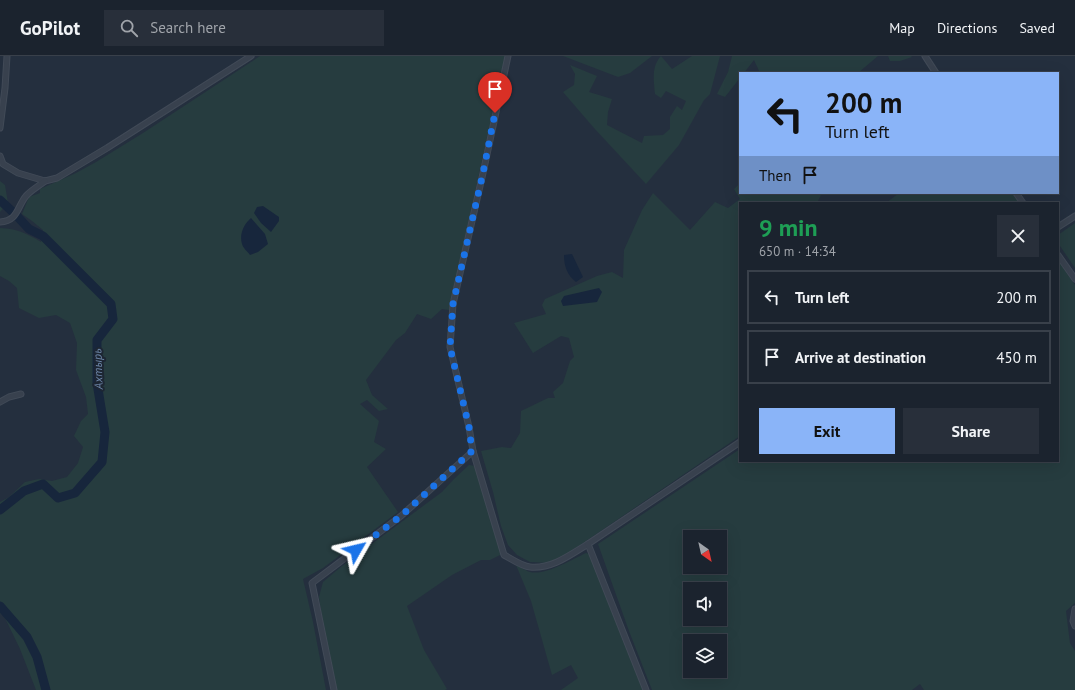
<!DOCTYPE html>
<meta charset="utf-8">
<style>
:root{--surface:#1b232e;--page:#282f3a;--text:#f1f3f6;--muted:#a0a4aa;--line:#39404a;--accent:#8ab4f8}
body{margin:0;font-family:"PT Sans",sans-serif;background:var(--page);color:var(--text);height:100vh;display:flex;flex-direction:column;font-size:15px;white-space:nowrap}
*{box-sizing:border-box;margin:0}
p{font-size:13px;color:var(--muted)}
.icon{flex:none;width:22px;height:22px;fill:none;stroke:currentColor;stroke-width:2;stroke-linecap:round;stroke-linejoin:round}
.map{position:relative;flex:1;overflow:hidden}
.side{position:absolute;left:739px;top:146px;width:320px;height:260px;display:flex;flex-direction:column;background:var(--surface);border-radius:0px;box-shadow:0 4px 16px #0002,0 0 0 1px var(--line)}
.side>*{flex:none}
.top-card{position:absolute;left:739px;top:16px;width:320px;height:122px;border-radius:0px;box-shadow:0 4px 16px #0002,0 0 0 1px var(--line);background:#8ab4f8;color:#111;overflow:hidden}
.needle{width:26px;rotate:146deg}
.tools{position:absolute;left:683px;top:474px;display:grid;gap:8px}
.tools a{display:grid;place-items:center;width:44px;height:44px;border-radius:0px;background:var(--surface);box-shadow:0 4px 16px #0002,0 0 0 1px var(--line);font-size:20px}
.pin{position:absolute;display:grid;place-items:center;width:34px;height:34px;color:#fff;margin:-41px -17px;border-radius:50% 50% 50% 0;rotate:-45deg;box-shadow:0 0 4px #0007}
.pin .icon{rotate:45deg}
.me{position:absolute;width:44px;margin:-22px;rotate:53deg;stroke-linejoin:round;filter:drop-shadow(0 0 3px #0008)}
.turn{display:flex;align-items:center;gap:14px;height:84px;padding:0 20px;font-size:18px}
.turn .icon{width:52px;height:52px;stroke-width:2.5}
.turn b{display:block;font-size:28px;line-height:34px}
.then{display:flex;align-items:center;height:38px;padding:0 20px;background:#0003;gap:8px;font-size:15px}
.round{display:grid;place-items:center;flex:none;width:42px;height:42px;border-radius:0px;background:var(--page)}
.head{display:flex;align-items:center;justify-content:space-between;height:68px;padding:0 20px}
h1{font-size:24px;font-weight:800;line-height:30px;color:#1e9e55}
.cta{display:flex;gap:8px;margin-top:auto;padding:8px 20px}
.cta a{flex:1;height:46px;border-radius:0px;background:var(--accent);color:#111;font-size:16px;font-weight:800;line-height:46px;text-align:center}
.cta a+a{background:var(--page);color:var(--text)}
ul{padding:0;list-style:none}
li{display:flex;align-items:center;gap:12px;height:54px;margin:0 8px 6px;padding:0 12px;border:2px solid var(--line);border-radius:0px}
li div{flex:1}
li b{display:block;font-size:15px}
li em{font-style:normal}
header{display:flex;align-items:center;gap:24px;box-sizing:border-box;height:56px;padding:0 20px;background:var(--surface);border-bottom:1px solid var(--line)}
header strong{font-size:19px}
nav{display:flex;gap:22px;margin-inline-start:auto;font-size:14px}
.search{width:280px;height:36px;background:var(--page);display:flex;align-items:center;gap:10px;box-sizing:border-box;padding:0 14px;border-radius:0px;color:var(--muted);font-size:15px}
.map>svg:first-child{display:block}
</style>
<header>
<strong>GoPilot</strong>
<div class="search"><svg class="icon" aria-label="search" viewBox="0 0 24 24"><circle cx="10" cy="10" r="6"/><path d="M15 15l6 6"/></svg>Search here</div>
<nav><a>Map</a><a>Directions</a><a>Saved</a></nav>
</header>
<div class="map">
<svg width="1075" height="634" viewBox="0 0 1075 634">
<rect width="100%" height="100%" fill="#242f3e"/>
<g fill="#263c3f" fill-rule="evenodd">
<path d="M260 0H505L449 254 442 253 431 263 417 258 405 277 396 284 366 324 372 339 388 353 379 355 367 344 360 348 379 365 374 386 386 393 367 411 398 456 323 512 303 523 313 566 326 634H36L20 593 4 560 0 557V446L9 441 25 426 39 423 52 425 67 421 78 407 83 391 74 380 81 365 88 358 86 341 76 314 77 287 70 267 56 259 39 262 19 252 17 232 9 225 0 220V172C18 173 26 177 41 186L43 174 32 165 22 158 29 141 40 137V133L76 117 96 106 143 77Z"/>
<path d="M563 0H652L630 17 618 21Z"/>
<path d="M661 0 672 13 692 0H720L710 38 704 44 679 89 646 128 594 72 563 36 574 29 575 18 570 9 597 20 589 36 612 43 608 56 607 69 642 87 644 80 663 79 670 73V61L677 50 682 54 686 45 666 35 661 42 655 38C654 24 651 11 661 0Z"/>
<path d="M732 0H878L858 17H760L754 4 744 17H740V22L725 41 717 38 728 16Z"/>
<path d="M888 0H911L912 1 900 5H890Z"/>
<path d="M0 125 5 129 8 147 0 156Z"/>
<path d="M740 127V137H822L818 145 815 147H740V380L567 498 550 507 530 506 517 499 508 489 501 470 493 436 481 395 502 391 511 392 520 377 521 355 548 342H555L553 336 563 327 570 305 574 301 569 282 561 280 533 297 514 267 546 258 542 249 545 243 597 220 612 216 623 222 624 194 642 154 653 137 690 174 715 146 728 152 740 143 734 133Z"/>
<path d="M899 137H1012L1019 147H886Z"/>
<path d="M1075 167V212L1058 187V179Z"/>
<path d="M1058 204 1075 229V547L1066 555 1070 587 1075 595V634H924L920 628 912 634H652L629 575 598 488 740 393V405H1058ZM690 481H720V511H690ZM690 533H720V563H690ZM690 585H720V615H690Z"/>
<path d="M469 409 475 410 502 498 490 504H481L452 519 407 550 424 594 447 633 445 634H335L324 578 319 541 323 526 342 510 442 436 454 423Z"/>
<path d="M586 497 590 498 643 634H561L578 622 571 609 552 619 531 545 516 509C521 511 526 515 530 516 545 520 573 503 586 497Z"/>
</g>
<g fill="#17263c">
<path d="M263 150 279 161V165L271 176 261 167 254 157 257 151Z"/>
<path d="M251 162 265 178 268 188 258 196 250 199C248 196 243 192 242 188 239 178 244 168 251 162Z"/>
<path d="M572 198 583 221 576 226C567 219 564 210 564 199Z"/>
<path d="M599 232 602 236 597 246 563 250 561 245 564 240Z"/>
</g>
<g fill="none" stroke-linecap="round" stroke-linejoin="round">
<g stroke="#17263c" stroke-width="9">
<path d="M0 144 16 159 29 173 43 180 111 248 113 263 97 284V327L105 376 102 406 75 437 58 442 43 428 24 435 0 454"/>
<path d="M0 550 27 581 37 601 46 634"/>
</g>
<defs>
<g id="minor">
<path d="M508 0 483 117 453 248 450 291 469 371 473 395 504 499C512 503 521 510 530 511 552 513 570 499 588 488"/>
<path d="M925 0 936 17"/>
<path d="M0 72 5 32 7 0"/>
<path d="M0 100 3 108 18 117 45 125 57 122 107 92 251 0"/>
<path d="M1016 137 1023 147"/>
<path d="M0 166C18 165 17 151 26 140 31 134 39 130 45 125"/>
<path d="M1058 171 1075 160"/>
<path d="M1058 199 1075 223"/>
<path d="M0 346 9 341 21 338"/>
<path d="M1075 553 1073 565 1075 570"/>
<path d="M334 634 312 527 401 460 473 395"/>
<path d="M646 634 588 488 740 386"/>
</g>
</defs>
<use href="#minor" stroke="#414a57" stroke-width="7"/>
<use href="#minor" stroke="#38414e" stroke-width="5"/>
</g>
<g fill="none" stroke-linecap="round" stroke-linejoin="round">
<path stroke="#1a73e8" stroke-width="7" stroke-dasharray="0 12.6" d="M356 494 401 460 472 395 469 371 450 291 453 248 483 117 495 57"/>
</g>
<g text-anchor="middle" stroke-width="4" stroke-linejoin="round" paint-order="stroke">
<g font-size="12" font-style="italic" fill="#6d86a8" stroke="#1d2633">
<text transform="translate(98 313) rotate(-92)" y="4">Ахтырь</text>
</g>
</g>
</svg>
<div class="tools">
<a><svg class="needle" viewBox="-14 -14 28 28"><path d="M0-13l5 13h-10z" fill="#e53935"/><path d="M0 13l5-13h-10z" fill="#a0a4aa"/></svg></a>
<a><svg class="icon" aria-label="sound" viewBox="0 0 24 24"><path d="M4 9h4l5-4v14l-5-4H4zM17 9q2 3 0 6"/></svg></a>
<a><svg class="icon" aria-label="layers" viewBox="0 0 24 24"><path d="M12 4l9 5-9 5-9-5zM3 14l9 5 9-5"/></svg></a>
</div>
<div class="pin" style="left:495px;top:57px;background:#d93025"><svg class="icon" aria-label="arrive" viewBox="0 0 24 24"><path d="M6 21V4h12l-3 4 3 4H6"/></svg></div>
<svg class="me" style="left:356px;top:494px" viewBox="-20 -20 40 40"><path d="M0-17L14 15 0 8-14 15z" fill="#1a73e8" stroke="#fff" stroke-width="4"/></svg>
<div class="top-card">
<div class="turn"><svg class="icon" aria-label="left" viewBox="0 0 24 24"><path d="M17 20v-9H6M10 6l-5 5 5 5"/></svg><div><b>200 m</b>Turn left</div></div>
<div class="then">Then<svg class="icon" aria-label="arrive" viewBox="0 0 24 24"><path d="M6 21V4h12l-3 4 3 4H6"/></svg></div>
</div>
<section class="side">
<div class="head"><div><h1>9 min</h1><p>650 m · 14:34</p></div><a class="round"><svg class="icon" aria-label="close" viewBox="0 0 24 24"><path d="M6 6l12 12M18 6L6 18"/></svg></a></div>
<ul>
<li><svg class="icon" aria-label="left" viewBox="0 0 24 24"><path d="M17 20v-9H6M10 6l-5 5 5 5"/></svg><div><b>Turn left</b></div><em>200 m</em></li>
<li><svg class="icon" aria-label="arrive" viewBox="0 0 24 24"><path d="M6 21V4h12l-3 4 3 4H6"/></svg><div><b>Arrive at destination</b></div><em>450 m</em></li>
</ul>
<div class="cta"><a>Exit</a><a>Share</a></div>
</section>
</div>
